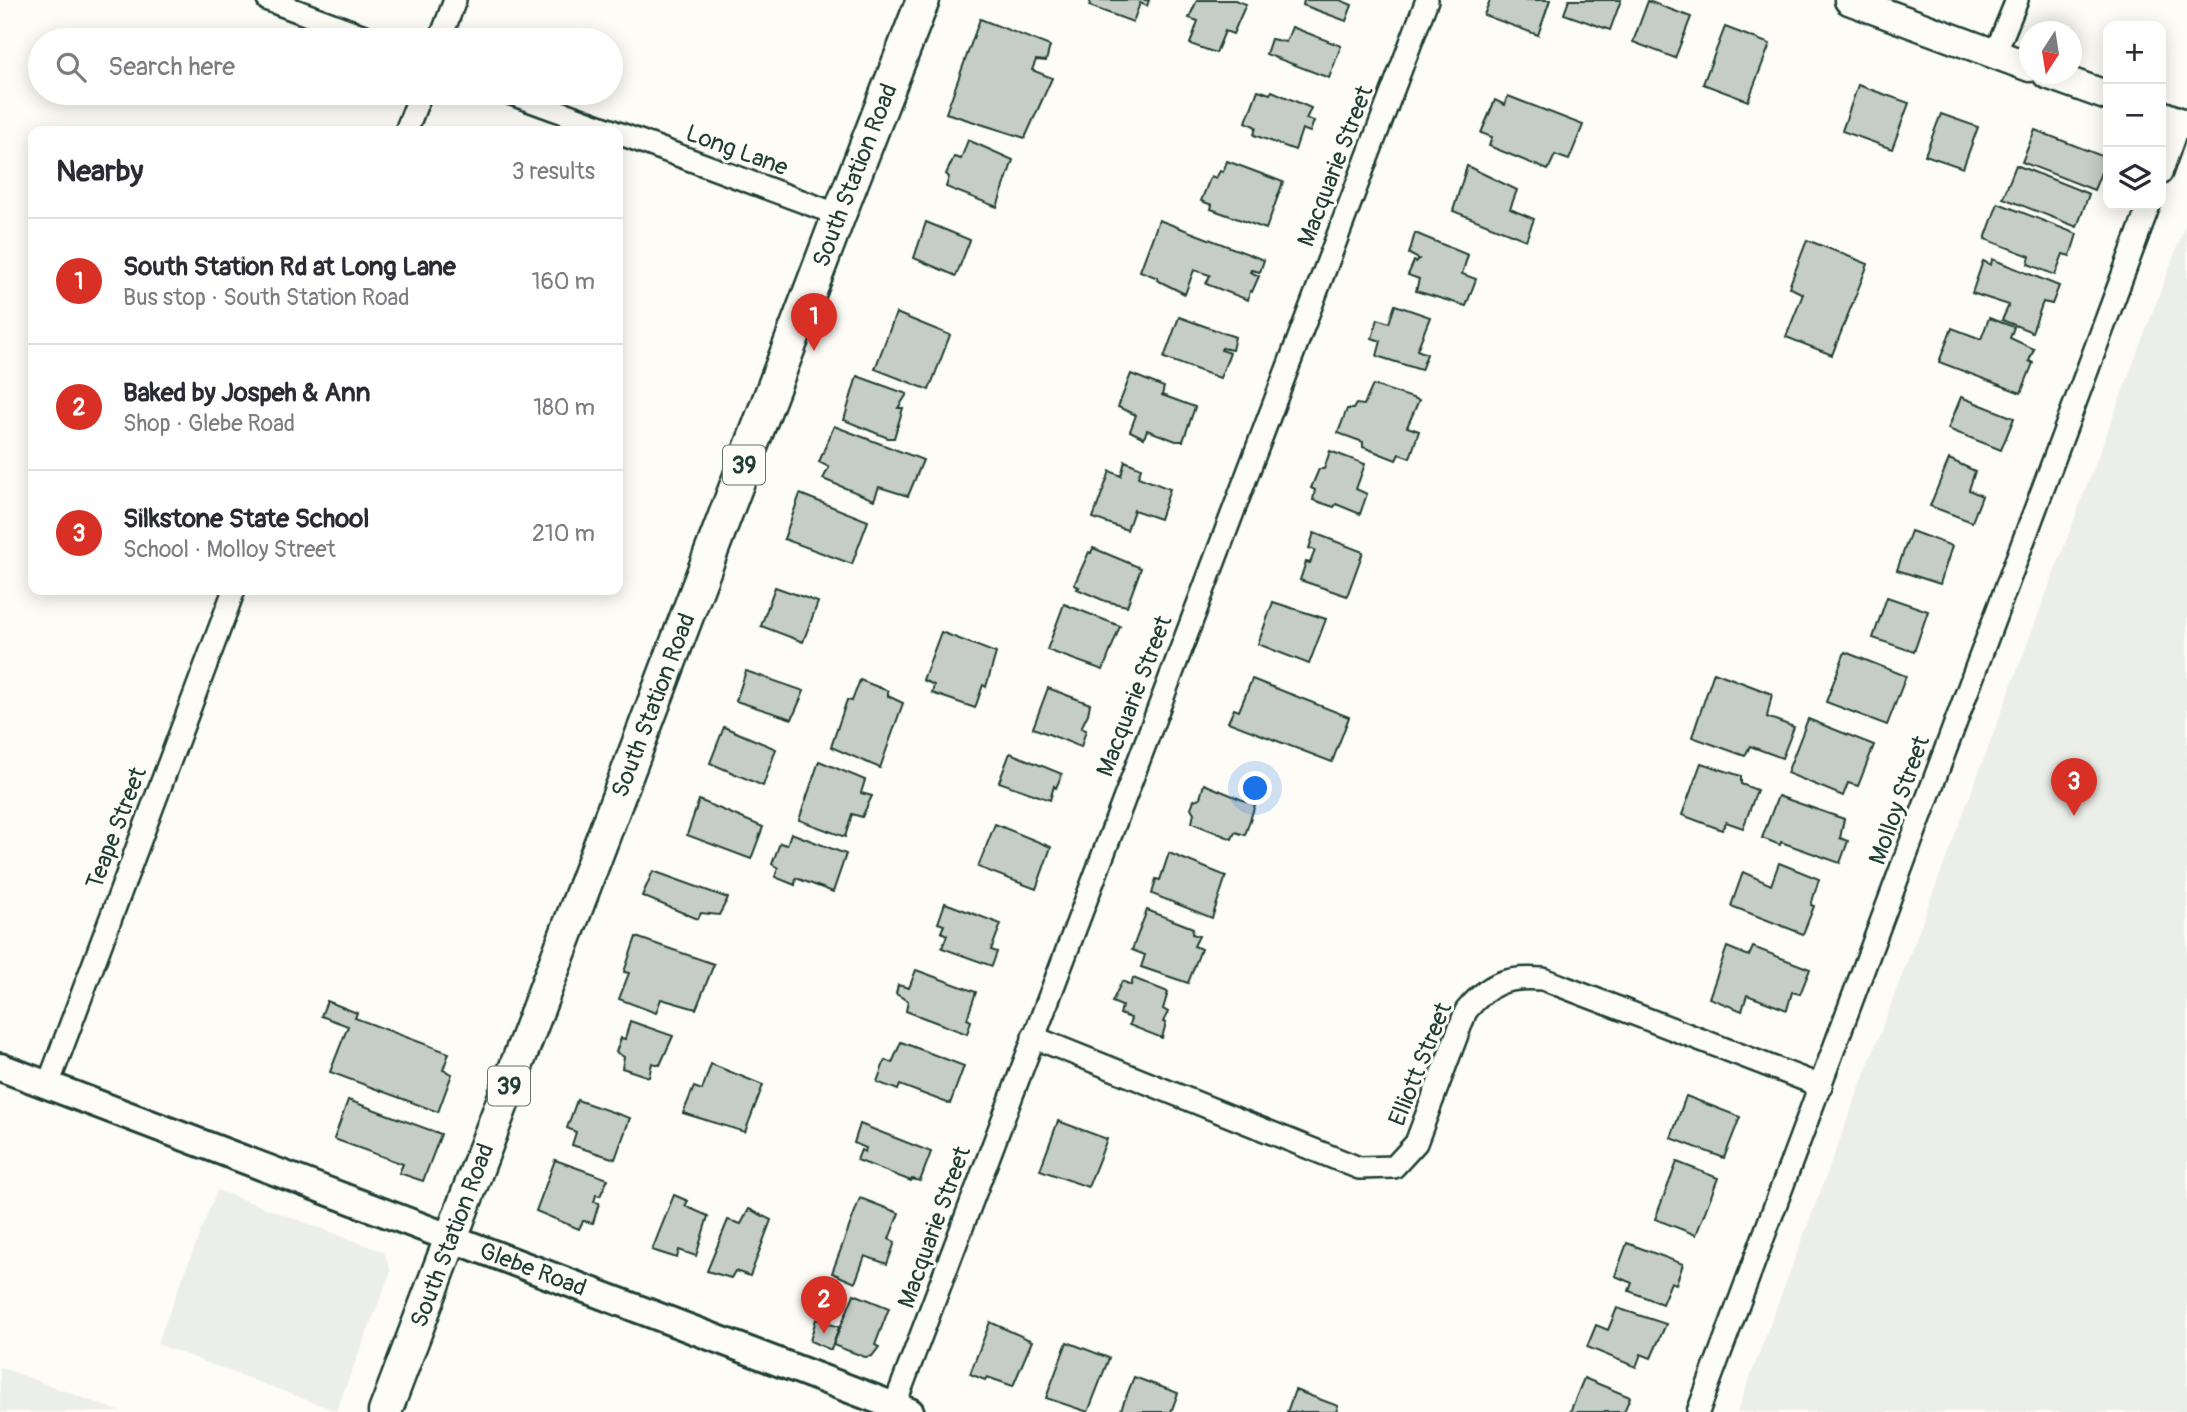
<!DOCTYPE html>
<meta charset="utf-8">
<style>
body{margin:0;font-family:Pangolin,sans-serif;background:#f2f2f3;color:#2b2b33}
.controls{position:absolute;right:21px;top:21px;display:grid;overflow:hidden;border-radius:14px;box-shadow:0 4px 18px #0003}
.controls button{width:63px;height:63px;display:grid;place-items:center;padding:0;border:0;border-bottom:2px solid #e1e1e2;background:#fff;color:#2b2b33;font:35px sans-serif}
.compass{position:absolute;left:2019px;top:21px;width:63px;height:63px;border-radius:50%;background:#fff;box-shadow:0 4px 18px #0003;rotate:192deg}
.you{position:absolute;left:1256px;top:789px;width:24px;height:24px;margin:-18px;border:5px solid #fff;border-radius:50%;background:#1a73e8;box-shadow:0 0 0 10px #1a73e833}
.badge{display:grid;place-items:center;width:46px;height:46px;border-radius:50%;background:#d93025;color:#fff;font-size:23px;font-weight:700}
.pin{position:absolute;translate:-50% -58px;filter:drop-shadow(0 2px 4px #0008)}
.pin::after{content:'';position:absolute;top:37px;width:24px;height:21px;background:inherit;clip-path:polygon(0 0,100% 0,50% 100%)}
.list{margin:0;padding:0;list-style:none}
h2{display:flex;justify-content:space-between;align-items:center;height:91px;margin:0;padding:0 28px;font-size:30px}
h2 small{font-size:23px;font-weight:400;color:#7c7c81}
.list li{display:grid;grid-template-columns:46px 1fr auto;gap:21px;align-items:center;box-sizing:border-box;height:126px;padding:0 28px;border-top:2px solid #e1e1e2}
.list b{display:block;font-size:26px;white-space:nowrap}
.list p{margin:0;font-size:23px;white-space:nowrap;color:#7c7c81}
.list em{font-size:23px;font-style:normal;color:#7c7c81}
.icon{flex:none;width:38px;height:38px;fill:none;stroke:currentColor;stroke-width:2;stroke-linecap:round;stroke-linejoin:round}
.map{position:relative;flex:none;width:2187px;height:1412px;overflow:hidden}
.search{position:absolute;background:#fff;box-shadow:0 4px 18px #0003;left:28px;top:28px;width:595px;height:77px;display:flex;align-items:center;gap:18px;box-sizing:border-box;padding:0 24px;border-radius:38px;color:#7c7c81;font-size:26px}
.panel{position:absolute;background:#fff;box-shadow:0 4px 18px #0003;left:28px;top:126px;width:595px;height:469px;border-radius:14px}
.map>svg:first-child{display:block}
</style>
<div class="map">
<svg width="2187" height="1412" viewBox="0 0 2187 1412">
<rect width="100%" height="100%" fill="#fdfcf7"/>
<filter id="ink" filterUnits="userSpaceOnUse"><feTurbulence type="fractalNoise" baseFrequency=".0143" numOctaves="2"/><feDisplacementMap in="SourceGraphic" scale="14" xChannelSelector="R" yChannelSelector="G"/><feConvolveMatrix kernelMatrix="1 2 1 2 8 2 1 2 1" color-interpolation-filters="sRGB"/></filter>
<g filter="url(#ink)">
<g fill="#eceee9">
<path d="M2187,221V1412H1737Z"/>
<path d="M217,1190L384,1252L391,1271L336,1411L157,1344Z"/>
<path d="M0,1367L121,1412H0Z"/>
</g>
<g fill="#c6cdc7" stroke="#1f3d34" stroke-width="2">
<path d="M1091,0H1149L1147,6L1140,3L1133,22L1089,6Z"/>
<path d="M1197,0H1235L1246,4L1233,34L1225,31L1216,53L1190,44L1198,21L1189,18Z"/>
<path d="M1304,0H1340L1352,5L1346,21L1303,5Z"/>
<path d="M1490,0H1550L1538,35L1484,15Z"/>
<path d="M1569,0H1621L1610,30L1564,14Z"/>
<path d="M1648,1L1691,17L1675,58L1633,42Z"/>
<path d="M980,19L1050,46L1046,61L1036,60L1032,70L1052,78L1025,138L946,113Z"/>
<path d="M1292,27L1341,46L1329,78L1266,54L1271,39L1286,42Z"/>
<path d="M1725,27L1770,44L1748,101L1703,84Z"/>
<path d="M1858,85L1909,103L1892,149L1842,131Z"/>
<path d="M1258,90L1270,94L1272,91L1311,108L1306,119L1314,121L1310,132L1302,129L1295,150L1254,135L1256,127L1246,122Z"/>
<path d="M1508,96L1583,125L1569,160L1555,155L1548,170L1489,146L1492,137L1481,133L1495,100L1505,105Z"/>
<path d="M1941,114L1978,127L1963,168L1925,155Z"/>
<path d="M2035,130L2107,158L2094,190L2022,162Z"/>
<path d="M968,140L1013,160L997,207L946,187L949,177L946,174L954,157L961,159Z"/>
<path d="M1227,161L1283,182L1266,229L1211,209L1212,205L1201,201L1211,176L1216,178L1220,171L1223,172Z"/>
<path d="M2016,165L2089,194L2077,227L2003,198Z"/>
<path d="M1467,166L1517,190L1510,209L1534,219L1526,240L1453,211Z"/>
<path d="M1998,203L2077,234L2070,256L2063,254L2055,275L2028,264L2030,256L1985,239Z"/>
<path d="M1159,220L1264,260L1260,272L1251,270L1250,272L1259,276L1252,292L1250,291L1248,300L1206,284L1210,275L1194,270L1185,294L1157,280L1158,278L1140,271Z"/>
<path d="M926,222L970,240L956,276L914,258Z"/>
<path d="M1415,233L1468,255L1462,274L1476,279L1466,306L1416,291L1419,279L1408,275L1414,261L1416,262L1419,259L1409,254Z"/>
<path d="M1807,240L1868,264L1832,355L1786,337L1803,294L1789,287Z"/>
<path d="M1992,259L2059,286L2052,304L2043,302L2032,332L2002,320L2009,305L1972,293L1983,261L1991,265Z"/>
<path d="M1395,305L1430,317L1417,350L1427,354L1421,370L1377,356L1381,341L1372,338L1378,319L1389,323Z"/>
<path d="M896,313L950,335L929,390L875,369Z"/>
<path d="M1179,317L1235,337L1232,350L1222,348L1221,350L1230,353L1220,378L1164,358Z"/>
<path d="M1989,318L2014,327L2010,338L2034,349L2029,361L2033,363L2021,393L1939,362L1952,328L1981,339Z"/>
<path d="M1131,374L1164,387L1162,395L1195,407L1183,441H1176L1147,430L1144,438L1130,431L1136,415L1118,407Z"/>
<path d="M857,376L907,394L898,408H903L894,438H888L844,420Z"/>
<path d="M1373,385L1419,400L1407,427L1419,431L1410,458L1399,454L1396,460L1363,447V442L1338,433L1347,409H1353L1356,404L1364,405Z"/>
<path d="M1961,397L2014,418L2001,450L1948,429Z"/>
<path d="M834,426L923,460L908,496L879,487L874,500L823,479L829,467L819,462Z"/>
<path d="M1330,451L1365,464L1356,489L1367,494L1360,514L1336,504L1334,507L1313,500L1315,490L1311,488L1319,469H1324Z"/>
<path d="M1949,459L1975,471L1969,490L1982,496L1972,522L1930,506Z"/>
<path d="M1125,461L1141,468L1138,477L1170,489L1160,519L1134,510L1127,530L1093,518L1110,471L1121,476Z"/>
<path d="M800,494L868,521L852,564L784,539Z"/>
<path d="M1911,531L1952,546L1940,584L1897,570Z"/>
<path d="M1314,533L1363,552L1347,596L1300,580L1306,562L1310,563L1315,550L1309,548Z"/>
<path d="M1093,548L1141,568L1127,606L1105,601L1077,589L1079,587L1074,585L1089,552L1091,553Z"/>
<path d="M775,587L818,602L803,642L761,626Z"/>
<path d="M1887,597L1928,611L1914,652L1873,638Z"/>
<path d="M1273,602L1326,619L1309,664L1258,644Z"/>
<path d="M1064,604L1120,626L1103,670L1047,650Z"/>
<path d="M941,632L996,653L986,687L983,685L975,708L932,693L934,685L923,680Z"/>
<path d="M1845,652L1906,676L1887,725L1826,702Z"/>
<path d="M746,671L804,691L792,719L736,701Z"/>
<path d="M1714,672L1772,694L1767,717L1794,727L1782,758L1750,746L1745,756L1692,737Z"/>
<path d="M1252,679L1349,717L1332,762L1228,722L1234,709L1239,711Z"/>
<path d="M860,680L888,691V696L903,703L880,768L831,747L847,700L852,701Z"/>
<path d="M1048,688L1090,704L1088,714L1081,728L1086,730L1081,747L1033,728Z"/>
<path d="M1808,719L1874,745L1858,786L1848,783L1843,796L1787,773Z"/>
<path d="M724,727L776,749L763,786L710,763Z"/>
<path d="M1010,753L1062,774L1056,788L1054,786L1050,800L999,782Z"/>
<path d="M819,761L865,780L861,793L872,796L862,817L852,814L845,837L799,820Z"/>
<path d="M1701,763L1741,776V784L1757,790L1743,828L1726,822L1722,830L1682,815Z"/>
<path d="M1204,784L1255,805L1245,835L1235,832L1232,839L1192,823L1194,813L1191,808L1194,800L1200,798Z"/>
<path d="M1778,796L1844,819L1840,838L1848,841L1840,863L1781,842L1780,845L1762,838Z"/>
<path d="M699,800L763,827L751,859L687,835Z"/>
<path d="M995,824L1051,847L1036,889L978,867Z"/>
<path d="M791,833L846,854L833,892L796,878L795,885L775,877L778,868L772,864L780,843L787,845Z"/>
<path d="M1169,853L1226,876L1212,918L1152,894L1156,879L1160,880Z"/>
<path d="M1779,863L1819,879L1811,905L1814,906L1803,934L1731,906L1743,872L1771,885Z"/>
<path d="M653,871L728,898L719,915L701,913L698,919L642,896Z"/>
<path d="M945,903L1001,924L991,950L997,952L992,966L942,948L947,935L941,932L944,925L938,923Z"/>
<path d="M1147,910L1193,928L1192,934L1199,936L1194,946L1201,949L1188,983L1141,967L1145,955L1132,950Z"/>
<path d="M636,937L714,964L696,1009L661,999L656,1013L619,999L629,973L624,972Z"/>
<path d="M1727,947L1749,956L1753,947L1810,969L1800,994L1792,992L1787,1010L1747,995L1742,1011L1709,998Z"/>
<path d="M916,970L976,992L967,1019L971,1021L967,1034L906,1011L908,1001L896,994L898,985L909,988Z"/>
<path d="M1133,978L1168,992L1163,1009L1168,1012L1163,1022L1166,1023L1162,1038L1129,1025L1131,1018L1120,1014L1122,1006L1112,1002L1122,981L1131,985Z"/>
<path d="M327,1001L357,1013L355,1018L449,1053L443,1070L452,1074L438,1112L330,1072L348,1026L321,1016Z"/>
<path d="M630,1021L673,1036L660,1065L652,1063L649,1077L622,1068L624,1057L616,1052L621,1038L625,1039Z"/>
<path d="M901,1042L964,1066L950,1104L900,1085L898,1090L877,1082L885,1060L892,1063Z"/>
<path d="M711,1064L763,1085L745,1132L683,1113L694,1087L702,1090Z"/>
<path d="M1686,1096L1740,1117L1724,1158L1671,1138Z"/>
<path d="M348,1100L441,1134L423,1181L399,1173L403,1164L334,1139Z"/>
<path d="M577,1100L630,1118L615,1159L572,1145L576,1132L567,1128Z"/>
<path d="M1058,1121L1107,1139L1088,1187L1040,1170Z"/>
<path d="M860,1124L931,1152L920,1181L912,1179L911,1181L857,1160L861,1150L865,1152L866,1148L854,1143Z"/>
<path d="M555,1160L608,1179L600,1196L596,1195L594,1202L599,1203L593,1223L583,1221L579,1229L536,1211Z"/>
<path d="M1677,1162L1718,1178L1696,1235L1655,1219Z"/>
<path d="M674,1195L688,1201L685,1206L708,1216L696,1256L679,1250L677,1258L652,1250Z"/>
<path d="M860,1198L899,1213L889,1239L895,1242L887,1264L865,1256L855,1283L832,1273Z"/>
<path d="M749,1209L771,1220L750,1276L735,1271L731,1278L707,1271L728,1220L741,1224Z"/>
<path d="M1627,1243L1683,1264L1676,1284L1671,1282L1662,1304L1629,1291L1632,1283L1615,1276Z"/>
<path d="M854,1294L889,1308L875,1345L879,1347L872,1356L865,1357L833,1345Z"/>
<path d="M1617,1308L1666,1324L1651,1358L1641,1354L1636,1367L1587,1347L1596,1325L1608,1330Z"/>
<path d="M816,1319L839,1327L831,1350L810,1341Z"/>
<path d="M990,1322L1032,1341L1013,1386L987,1377L985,1380L970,1374Z"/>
<path d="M1067,1342L1109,1358L1088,1412L1046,1398Z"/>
<path d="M1134,1377L1178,1393L1171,1412H1120Z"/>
<path d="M1584,1378L1630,1397L1624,1412H1570Z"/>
<path d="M1295,1390L1338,1406L1336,1412H1287Z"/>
</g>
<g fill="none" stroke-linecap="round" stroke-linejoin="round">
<g stroke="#1f3d34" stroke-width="26">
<g id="minor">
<path d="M268,0L375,40"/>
<path d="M440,40L455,0"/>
<path d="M1995,54L2017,0"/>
<path d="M509,93L613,131"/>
<path d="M406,131L421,93"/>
<path d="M618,133L839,215"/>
<path d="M2161,173L2179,122"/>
<path d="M1033,1037L1359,1168L1394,1167L1416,1143L1466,1011C1490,982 1507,976 1543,979L1821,1086"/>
<path d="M48,1085L234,590"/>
<path d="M892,1412L1427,0"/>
<path d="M1698,1412L2149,205"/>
</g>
</g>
<g stroke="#1f3d34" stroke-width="32">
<g id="tertiary">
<path id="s1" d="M0,1067L910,1412"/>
</g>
</g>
<g stroke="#1f3d34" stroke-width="33">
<g id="secondary">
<path d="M1849,0L2030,67"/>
<path d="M2047,74L2108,96"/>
<path d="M2161,115L2187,125"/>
</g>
</g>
<g stroke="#1f3d34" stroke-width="37">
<g id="primary">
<path id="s2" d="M385,1412L839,215L923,0"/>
</g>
</g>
<use href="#minor" stroke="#fdfcf7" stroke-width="21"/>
<use href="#tertiary" stroke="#fdfcf7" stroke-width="26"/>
<use href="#secondary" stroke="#fdfcf7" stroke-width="28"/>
<use href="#primary" stroke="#fdfcf7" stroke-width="32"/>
</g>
</g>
<g text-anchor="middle" stroke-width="6" stroke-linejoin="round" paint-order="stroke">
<g fill="#fdfcf7" stroke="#62766e" stroke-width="2">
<rect x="723" y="445.5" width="42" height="39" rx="5"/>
<rect x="488" y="1066.5" width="42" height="39" rx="5"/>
</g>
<g font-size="23" font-weight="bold" fill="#1f3d34">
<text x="744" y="473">39</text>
<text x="509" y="1094">39</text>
</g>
<g font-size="24" fill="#1f3d34" stroke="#fdfcf7">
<text transform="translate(737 150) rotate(20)" y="8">Long Lane</text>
<text transform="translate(1335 166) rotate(-69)" y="8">Macquarie Street</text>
<text dy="8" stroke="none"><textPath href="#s2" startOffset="1323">South Station Road</textPath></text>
<text transform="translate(1134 696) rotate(-69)" y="8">Macquarie Street</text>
<text dy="8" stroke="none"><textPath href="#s2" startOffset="756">South Station Road</textPath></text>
<text transform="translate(1899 800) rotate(-70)" y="8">Molloy Street</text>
<text transform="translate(116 828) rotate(-69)" y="8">Teape Street</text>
<text transform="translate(1420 1064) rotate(-68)" y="8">Elliott Street</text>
<text transform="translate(934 1227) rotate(-70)" y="8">Macquarie Street</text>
<text dy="8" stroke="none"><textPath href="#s2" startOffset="189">South Station Road</textPath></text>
<text dy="8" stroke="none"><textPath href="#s1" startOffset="570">Glebe Road</textPath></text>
</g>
</g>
</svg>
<div class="controls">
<button>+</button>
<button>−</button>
<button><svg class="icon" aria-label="layers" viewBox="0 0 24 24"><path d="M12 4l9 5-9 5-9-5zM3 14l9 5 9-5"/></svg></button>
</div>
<svg class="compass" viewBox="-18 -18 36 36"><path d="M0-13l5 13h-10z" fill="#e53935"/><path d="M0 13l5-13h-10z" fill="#7c7c81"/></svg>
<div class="you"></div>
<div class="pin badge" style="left:814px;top:351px">1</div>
<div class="pin badge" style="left:824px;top:1334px">2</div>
<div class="pin badge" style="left:2074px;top:816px">3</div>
<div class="search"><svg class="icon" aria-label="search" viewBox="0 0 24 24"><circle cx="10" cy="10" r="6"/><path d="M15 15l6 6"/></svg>Search here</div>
<section class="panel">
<h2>Nearby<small>3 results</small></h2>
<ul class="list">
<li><span class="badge">1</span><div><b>South Station Rd at Long Lane</b><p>Bus stop · South Station Road</p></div><em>160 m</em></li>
<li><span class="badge">2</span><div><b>Baked by Jospeh &amp; Ann</b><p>Shop · Glebe Road</p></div><em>180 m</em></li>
<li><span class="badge">3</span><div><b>Silkstone State School</b><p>School · Molloy Street</p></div><em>210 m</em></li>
</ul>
</section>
</div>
